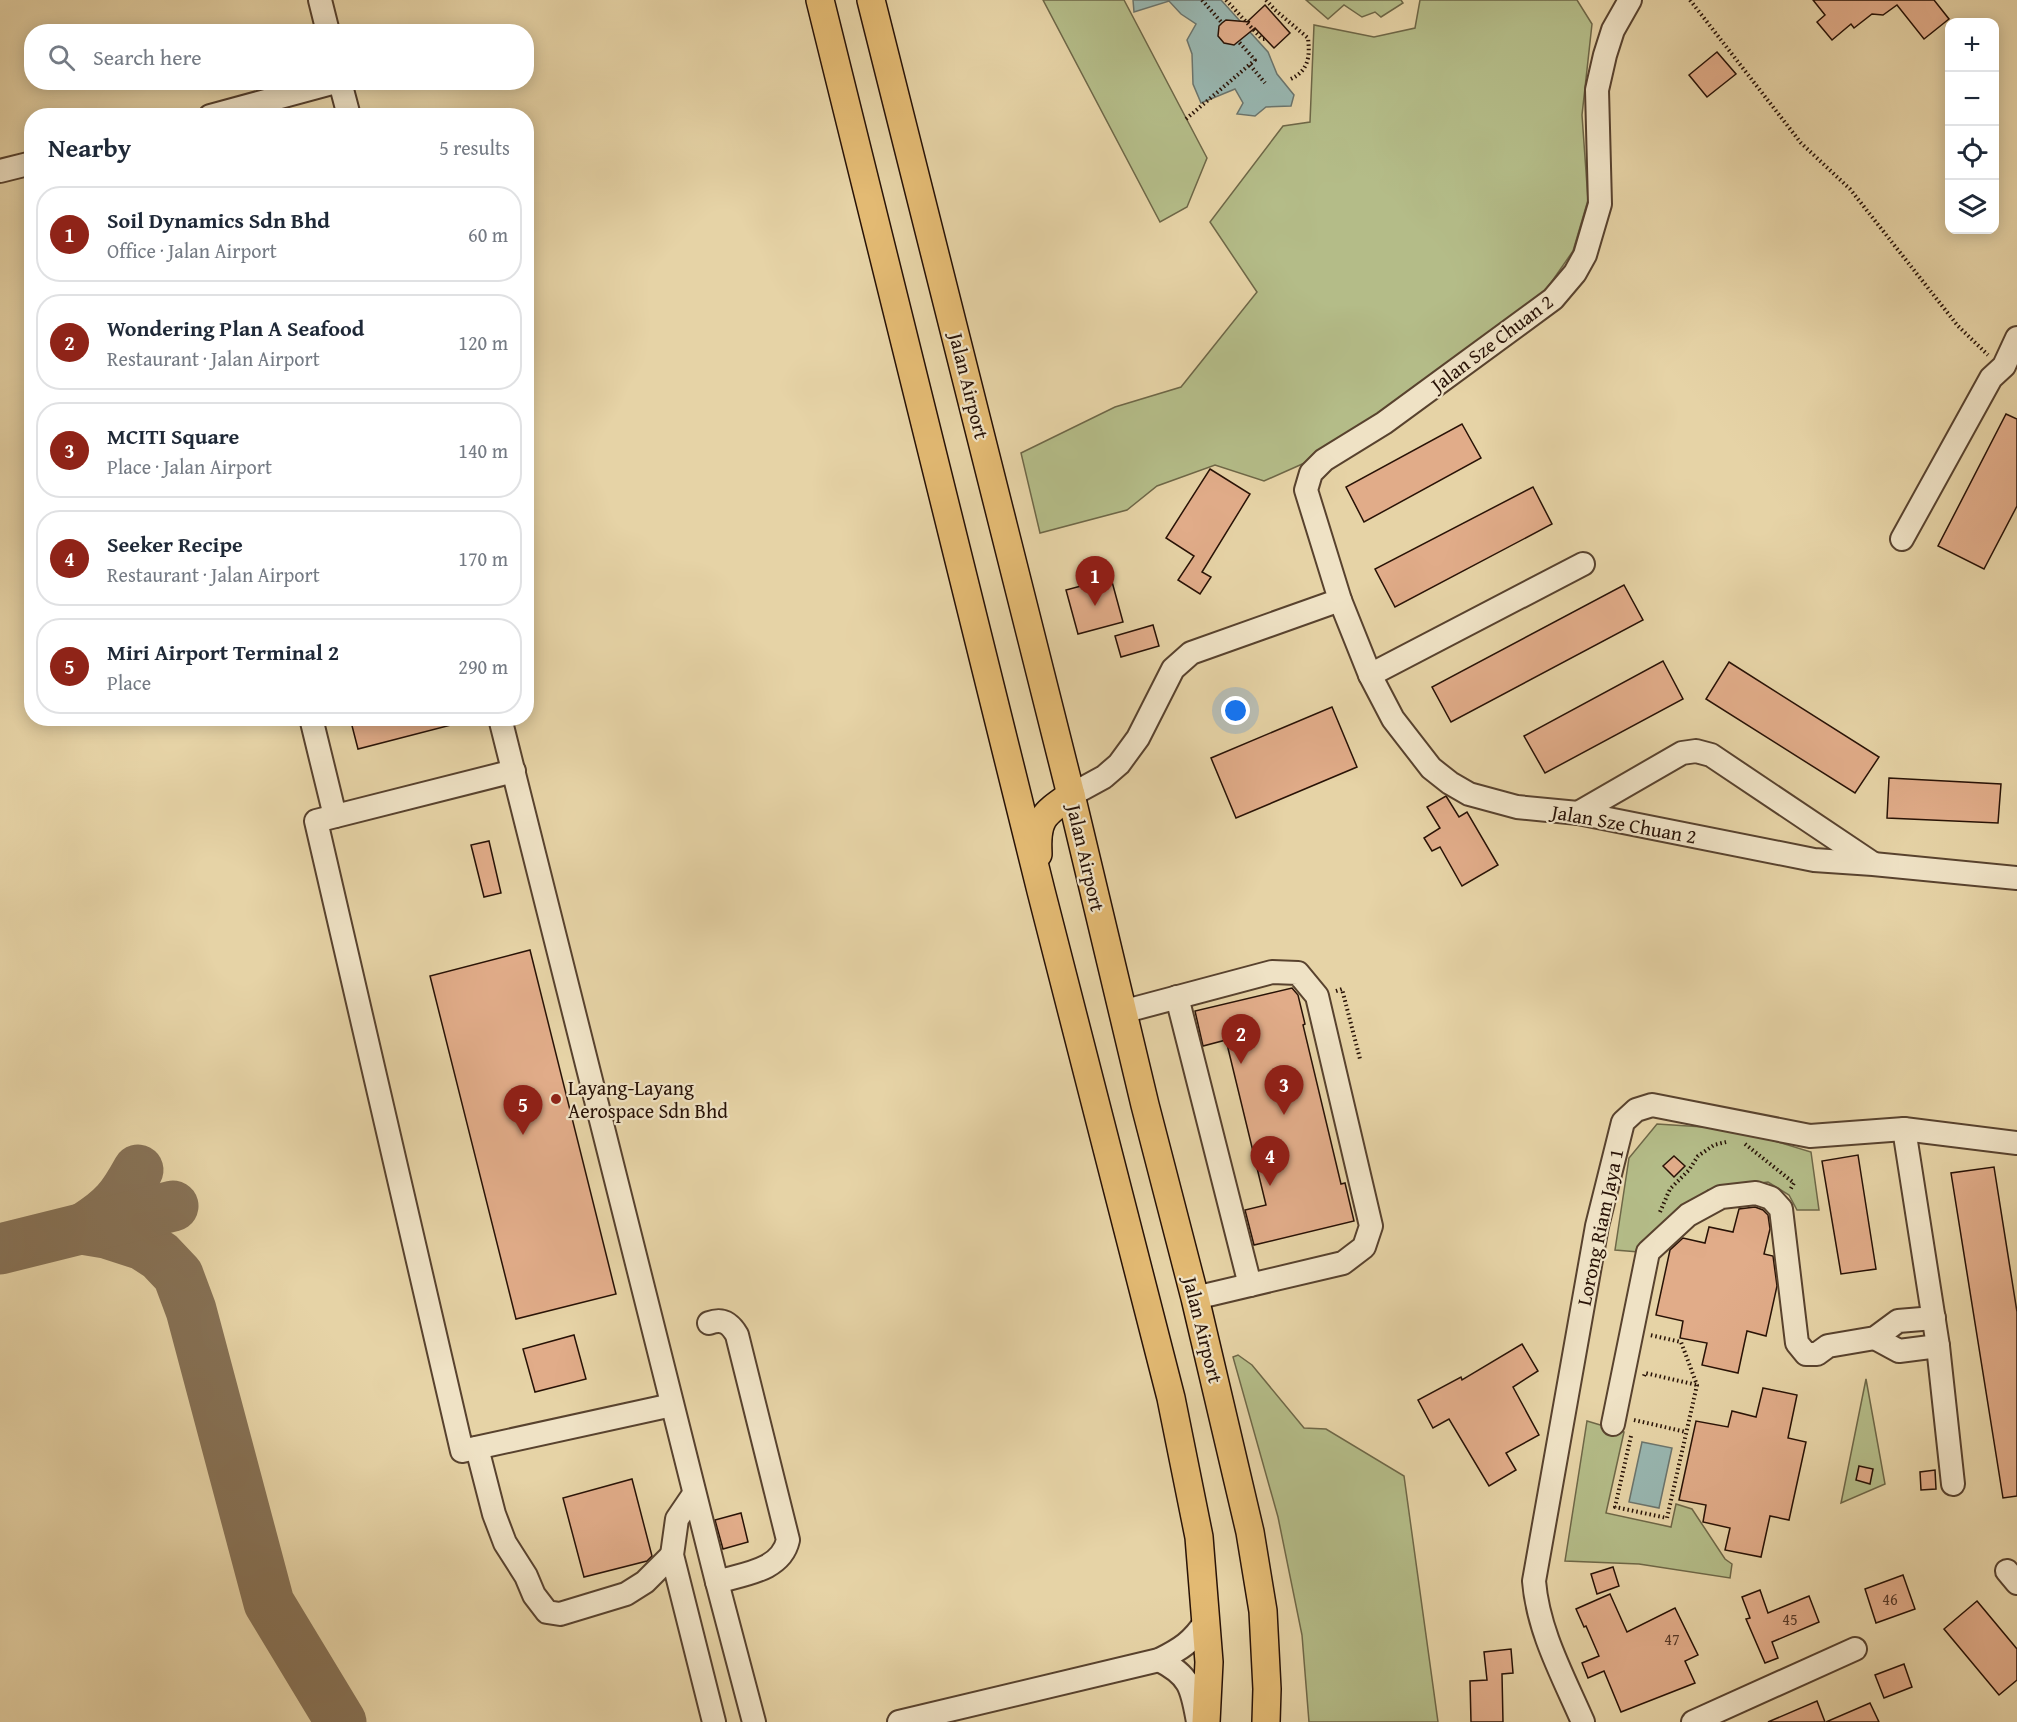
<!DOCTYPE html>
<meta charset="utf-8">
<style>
body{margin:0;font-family:"Gentium Book Plus",serif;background:#f2f2f3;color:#1f2937}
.controls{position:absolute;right:18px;top:18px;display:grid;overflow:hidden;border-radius:12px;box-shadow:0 3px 15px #0003}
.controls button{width:54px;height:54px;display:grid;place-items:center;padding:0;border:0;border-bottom:2px solid #e0e1e3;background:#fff;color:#1f2937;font:30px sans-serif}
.you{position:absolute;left:1236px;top:711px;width:21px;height:21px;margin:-15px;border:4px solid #fff;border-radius:50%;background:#1a73e8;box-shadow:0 0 0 9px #1a73e833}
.badge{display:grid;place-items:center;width:39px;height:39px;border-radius:50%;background:#8f2418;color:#fff;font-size:20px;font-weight:700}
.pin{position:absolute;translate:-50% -50px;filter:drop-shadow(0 2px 3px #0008)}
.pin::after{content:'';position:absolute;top:32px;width:21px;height:18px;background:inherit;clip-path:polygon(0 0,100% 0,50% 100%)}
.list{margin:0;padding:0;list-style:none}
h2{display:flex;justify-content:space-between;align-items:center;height:78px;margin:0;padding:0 24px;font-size:26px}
h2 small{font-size:20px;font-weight:400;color:#747a83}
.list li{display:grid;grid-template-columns:39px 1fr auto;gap:18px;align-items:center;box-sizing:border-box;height:96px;margin:0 12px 12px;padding:0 12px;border:2px solid #e0e1e3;border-radius:24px}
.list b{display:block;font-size:22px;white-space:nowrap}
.list p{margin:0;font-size:20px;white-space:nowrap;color:#747a83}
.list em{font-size:20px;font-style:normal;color:#747a83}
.icon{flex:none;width:33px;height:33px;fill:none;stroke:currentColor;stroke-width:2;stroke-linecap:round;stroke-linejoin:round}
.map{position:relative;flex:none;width:2017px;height:1722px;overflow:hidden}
.search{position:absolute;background:#fff;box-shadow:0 3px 15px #0003;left:24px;top:24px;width:510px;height:66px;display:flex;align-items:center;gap:15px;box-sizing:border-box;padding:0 21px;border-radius:24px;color:#747a83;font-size:22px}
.panel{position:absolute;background:#fff;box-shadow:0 3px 15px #0003;left:24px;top:108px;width:510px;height:618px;border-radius:24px}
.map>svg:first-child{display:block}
</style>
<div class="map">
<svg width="2017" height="1722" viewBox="0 0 2017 1722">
<rect width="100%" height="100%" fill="#e6d3a6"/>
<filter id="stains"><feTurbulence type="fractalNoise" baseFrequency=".00333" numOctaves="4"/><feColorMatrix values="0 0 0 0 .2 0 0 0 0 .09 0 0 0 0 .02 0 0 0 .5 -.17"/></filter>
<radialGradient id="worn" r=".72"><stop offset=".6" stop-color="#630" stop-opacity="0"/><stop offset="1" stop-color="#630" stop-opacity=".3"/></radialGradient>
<g fill="#b4bc88" stroke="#6e6747" stroke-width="1.5">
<path d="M1043,0H1124L1207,158L1187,207L1160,222Z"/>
<path d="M1306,0H1401L1403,3L1381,17L1375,12L1362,17L1344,5L1328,19Z"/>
<path d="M1420,0H1577L1592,24L1582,115L1588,200L1573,251L1539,300L1380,419L1309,461L1264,481L1215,465L1157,486L1127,510L1040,533L1021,453L1115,407L1181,387L1257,292L1210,222L1283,126L1310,122L1314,25L1374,37L1415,28Z"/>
<path d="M1657,1124L1735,1129L1811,1152L1819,1210H1797L1789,1195L1768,1182L1708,1190L1639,1252L1615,1250L1629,1158Z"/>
<path d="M1238,1355L1252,1365L1304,1428L1326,1429L1404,1476L1438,1722H1309L1302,1635L1278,1517L1233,1357Z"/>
<path d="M1866,1379L1885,1484L1841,1503Z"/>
<path d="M1587,1421L1624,1432L1606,1513L1671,1527L1676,1504L1692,1509L1725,1559L1732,1564L1730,1578L1639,1564L1565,1561Z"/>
</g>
<g fill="#98b6b0" stroke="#6b746c" stroke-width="1.5">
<path d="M1133,0H1221L1268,52L1277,74L1294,95L1291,106L1266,107L1255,116L1237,114L1243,103L1235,89L1201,103L1193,84L1192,54L1187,40L1196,24L1181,14L1169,1L1134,12Z"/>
<path d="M1642,1442L1672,1448L1659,1508L1629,1502Z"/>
</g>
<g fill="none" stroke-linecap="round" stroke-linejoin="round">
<g stroke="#877256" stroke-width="51">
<path d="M86,1227C114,1209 122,1199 138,1170"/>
<path d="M82,1229L106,1233L143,1245L160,1256L178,1275L191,1310L269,1603L341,1722"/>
<path d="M0,1249L173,1206"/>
</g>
</g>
<g fill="#e1ac89" stroke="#281206" stroke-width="1.5">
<path d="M1813,0H1934L1949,19L1924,39L1897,5L1883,15L1872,14L1854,28L1851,24L1832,40L1817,22L1825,15Z"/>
<path d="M1265,5L1290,33L1274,48L1255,28L1234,45L1224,43L1218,36L1219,26L1222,23L1226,20L1250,22L1248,21Z"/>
<path d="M1717,52L1736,74L1707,97L1689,75Z"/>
<path d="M2006,414L2017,419V506L1984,569L1938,546Z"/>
<path d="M1462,424L1481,458L1364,522L1346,487Z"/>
<path d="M1210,469L1250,494L1202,572L1211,577L1200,594L1178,580L1194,556L1166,538Z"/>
<path d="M1533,487L1552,524L1395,607L1375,569Z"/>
<path d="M1111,578L1123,622L1078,634L1066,590Z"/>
<path d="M1624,585L1643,620L1451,722L1432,687Z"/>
<path d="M1153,625L1159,646L1121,657L1115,636Z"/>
<path d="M1663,661L1683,699L1545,773L1524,736Z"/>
<path d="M1729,662L1879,757L1855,793L1706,699Z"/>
<path d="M1332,707L1357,767L1236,818L1211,758Z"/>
<path d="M350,718H454L455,724L358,749Z"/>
<path d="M1889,778L2001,784L1998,823L1887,818Z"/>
<path d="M1446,796L1459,817L1467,812L1498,865L1462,886L1440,847L1432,851L1424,838L1440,828L1427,807Z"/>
<path d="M489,841L501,893L484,897L471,845Z"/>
<path d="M530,950L616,1294L516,1319L430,976Z"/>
<path d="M1292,988L1298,995L1305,1024L1303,1025L1341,1184L1345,1183L1354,1221L1254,1245L1245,1210L1266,1205L1226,1040L1203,1046L1195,1011Z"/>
<path d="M1858,1155L1876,1269L1841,1274L1822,1161Z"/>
<path d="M1674,1156L1685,1166L1674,1177L1663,1166Z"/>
<path d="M1994,1167L2017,1312V1496L2003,1498L1951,1173Z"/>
<path d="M1755,1207L1763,1210L1768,1215L1770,1229L1764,1254L1773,1256L1777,1286L1766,1336L1747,1331L1738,1373L1702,1365L1707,1343L1680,1338L1683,1321L1656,1315L1670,1250L1683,1238L1705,1243L1709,1227L1733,1232L1739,1209Z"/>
<path d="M574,1335L586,1379L535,1392L523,1349Z"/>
<path d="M1522,1344L1538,1371L1513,1387L1539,1435L1506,1453L1516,1470L1489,1486L1449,1419L1433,1428L1418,1400L1461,1377L1462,1380Z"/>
<path d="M1763,1388L1797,1395L1788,1438L1806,1442L1789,1520L1770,1516L1761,1557L1725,1550L1730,1528L1703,1522L1706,1505L1679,1500L1696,1421L1728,1427L1732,1411L1756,1417Z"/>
<path d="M1859,1466L1873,1469L1870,1484L1856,1480Z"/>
<path d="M1935,1470L1936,1489L1921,1490L1920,1472Z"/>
<path d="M632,1479L652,1556L647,1561L584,1577L563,1498Z"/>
<path d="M741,1513L748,1542L723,1549L715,1520Z"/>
<path d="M1613,1567L1619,1586L1597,1594L1591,1574Z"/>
<path d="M1903,1575L1915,1609L1876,1623L1865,1589Z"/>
<path d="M1760,1590L1768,1613L1809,1596L1819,1622L1772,1642L1778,1658L1765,1663L1746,1619L1750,1618L1742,1597Z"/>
<path d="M1610,1594L1627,1632L1675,1608L1698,1655L1685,1661L1695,1683L1621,1712L1604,1671L1588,1678L1582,1663L1599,1656L1586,1626L1584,1627L1576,1609Z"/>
<path d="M1977,1601L2017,1649V1680L1999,1695L1944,1629Z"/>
<path d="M1511,1649L1513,1673L1502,1674L1503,1722H1471L1470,1681L1487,1680L1484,1652Z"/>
<path d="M1904,1664L1912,1687L1884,1698L1875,1675Z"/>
<path d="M1817,1701L1825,1722H1768Z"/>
<path d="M1870,1703L1879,1722H1826Z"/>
</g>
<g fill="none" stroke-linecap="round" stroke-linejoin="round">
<g stroke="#58422e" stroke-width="26">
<g id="minor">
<path d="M320,0L328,32"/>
<path d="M340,82L349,116"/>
<path d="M210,116L336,82"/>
<path d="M0,171L32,163"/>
<path d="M1902,539L1991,378L2004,366L2017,338"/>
<path d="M1340,600L1370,675L1393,719L1431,768L1450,783L1469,794L1517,807L1578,813L1814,860L1873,864L2017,878"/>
<path d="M1370,675L1583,564"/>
<path d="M311,718L335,816"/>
<path d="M500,718L717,1582"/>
<path d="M514,771L316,821L462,1451L672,1405"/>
<path d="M1071,795L1104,777L1119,764L1138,738L1173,669L1191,653L1340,600L1306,490L1311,473L1324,460L1384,423L1553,299L1575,273L1585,255L1600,204L1597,90L1605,55L1613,30L1630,0"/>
<path d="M1578,813L1682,753L1696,751L1711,755L1872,863"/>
<path d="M1177,997L1250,1285"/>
<path d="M1122,1012L1272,972L1298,973L1317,996L1371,1226L1364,1247L1343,1263L1195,1298"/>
<path d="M1904,1129L1938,1346L1953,1484"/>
<path d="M709,1323C723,1318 730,1323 737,1335L788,1540C781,1571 743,1574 717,1582L754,1722"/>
<path d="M1875,1338L1899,1351L1938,1346"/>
<path d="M1613,1424L1648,1252L1688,1215L1721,1197L1756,1193L1771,1198L1781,1209L1797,1343L1806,1354H1817L1828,1346L1875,1338L1898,1321L1934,1318"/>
<path d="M477,1448L494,1514L505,1543L526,1576L534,1595L547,1612L560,1614L626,1594L645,1582L672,1555"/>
<path d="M694,1494L677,1519L672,1555L714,1722"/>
<path d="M2007,1571L2017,1583"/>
<path d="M1159,1660C1191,1676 1192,1689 1198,1722"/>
<path d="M899,1722L1159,1660C1181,1649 1192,1642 1206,1621"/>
<path d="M1583,1722C1563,1676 1538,1631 1534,1581L1597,1226L1623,1122L1636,1110L1652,1105L1810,1136L1904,1129L2017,1143"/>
<path d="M1693,1722L1855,1649"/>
</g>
</g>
<g stroke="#281206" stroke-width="30">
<g id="major">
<path d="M820,0L1041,891L1171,1398L1199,1537L1209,1662L1206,1722"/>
<path d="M871,0L1071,795L1145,1105L1195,1298L1250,1532L1263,1611L1267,1689L1266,1722"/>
<path d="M1038,854C1036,818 1044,814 1071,795"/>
</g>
</g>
<g stroke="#281206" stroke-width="4" stroke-dasharray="1.5 3" stroke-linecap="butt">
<path d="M1202,0L1222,23"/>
<path d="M1226,0L1262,39H1265"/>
<path d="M1266,0L1275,10L1308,38C1310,56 1309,70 1291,79"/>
<path d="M1690,0L1801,143L1850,189L1958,326L1988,355"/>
<path d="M1250,65L1265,83"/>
<path d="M1186,119L1255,60L1238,41"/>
<path d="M1336,991L1342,989L1360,1059"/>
<path d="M1745,1144L1794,1183L1790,1190"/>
<path d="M1660,1212L1670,1189L1689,1170L1698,1156L1714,1145L1726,1142"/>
<path d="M1644,1376L1645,1373L1697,1385"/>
<path d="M1634,1420L1686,1432"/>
<path d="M1631,1436L1615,1507L1667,1518L1697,1385L1681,1342L1650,1335"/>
</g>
<use href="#minor" stroke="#efe2c5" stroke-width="22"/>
<use href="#major" stroke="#e3ba73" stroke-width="27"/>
</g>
<circle fill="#8f2418" stroke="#efe2c5" stroke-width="2" cx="556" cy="1099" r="6"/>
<g text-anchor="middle" stroke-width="4.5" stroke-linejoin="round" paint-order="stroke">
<g font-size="16" fill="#563827">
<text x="1890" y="1605">46</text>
<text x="1790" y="1625">45</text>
<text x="1672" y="1645">47</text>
</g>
<g font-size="20" fill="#281206" stroke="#efe2c5">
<text transform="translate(1492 343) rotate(-37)" y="7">Jalan Sze Chuan 2</text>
<text transform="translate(969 386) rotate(76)" y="7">Jalan Airport</text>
<text transform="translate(1624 824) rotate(10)" y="7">Jalan Sze Chuan 2</text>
<text transform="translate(1086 858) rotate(77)" y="7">Jalan Airport</text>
<text transform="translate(1600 1227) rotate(-78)" y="7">Lorong Riam Jaya 1</text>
<text transform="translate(1203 1330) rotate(76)" y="7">Jalan Airport</text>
</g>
<g font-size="20" fill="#281206" stroke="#efe2c5" text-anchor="start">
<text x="568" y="1095">Layang-Layang<tspan x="568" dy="23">Aerospace Sdn Bhd</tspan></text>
</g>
</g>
<rect width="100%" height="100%" filter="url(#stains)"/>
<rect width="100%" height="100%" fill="url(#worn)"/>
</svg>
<div class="controls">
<button>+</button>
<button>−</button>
<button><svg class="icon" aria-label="locate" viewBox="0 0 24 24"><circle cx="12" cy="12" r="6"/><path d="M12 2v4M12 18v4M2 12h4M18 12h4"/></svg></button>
<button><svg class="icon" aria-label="layers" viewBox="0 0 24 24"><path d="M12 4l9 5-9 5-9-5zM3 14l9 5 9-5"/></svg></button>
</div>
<div class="you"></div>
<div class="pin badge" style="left:1095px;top:606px">1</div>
<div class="pin badge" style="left:1241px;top:1064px">2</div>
<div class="pin badge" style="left:1284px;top:1115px">3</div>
<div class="pin badge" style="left:1270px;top:1186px">4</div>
<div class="pin badge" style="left:523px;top:1135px">5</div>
<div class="search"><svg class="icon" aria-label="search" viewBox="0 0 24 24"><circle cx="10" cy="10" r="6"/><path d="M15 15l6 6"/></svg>Search here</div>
<section class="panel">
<h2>Nearby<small>5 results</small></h2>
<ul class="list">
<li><span class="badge">1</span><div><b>Soil Dynamics Sdn Bhd</b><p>Office · Jalan Airport</p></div><em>60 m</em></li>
<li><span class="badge">2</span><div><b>Wondering Plan A Seafood</b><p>Restaurant · Jalan Airport</p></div><em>120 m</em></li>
<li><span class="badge">3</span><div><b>MCITI Square</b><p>Place · Jalan Airport</p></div><em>140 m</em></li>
<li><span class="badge">4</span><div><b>Seeker Recipe</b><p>Restaurant · Jalan Airport</p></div><em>170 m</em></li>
<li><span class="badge">5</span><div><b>Miri Airport Terminal 2</b><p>Place</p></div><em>290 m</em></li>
</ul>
</section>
</div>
